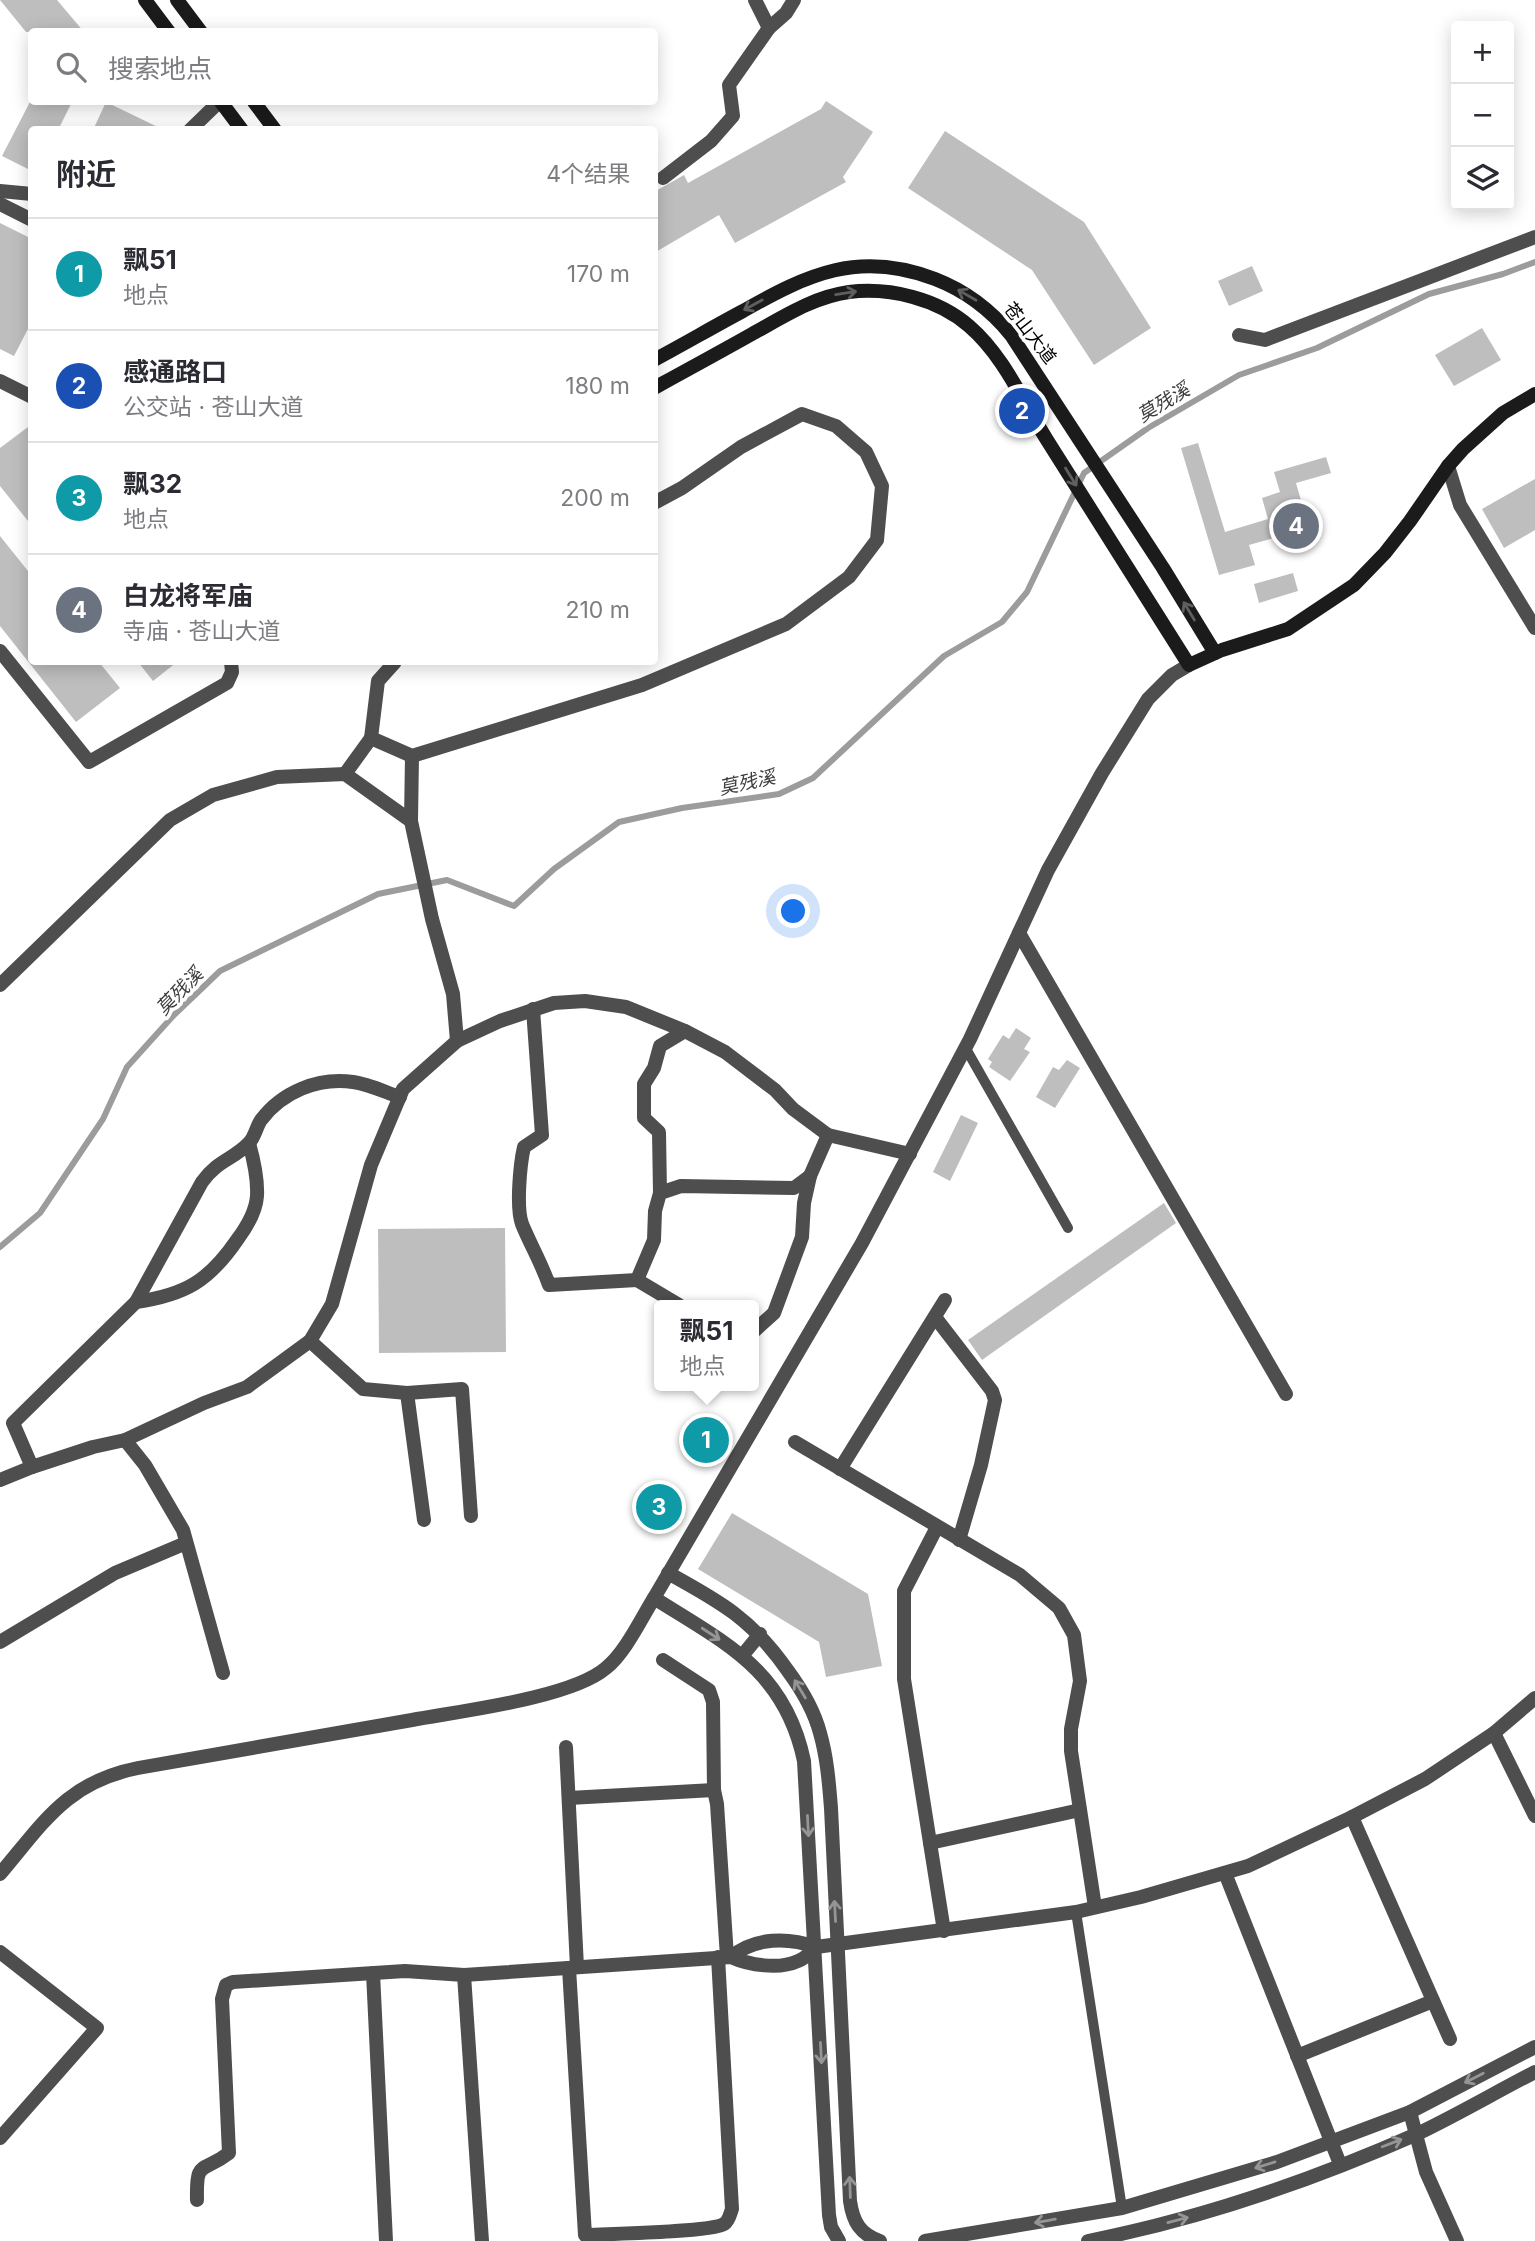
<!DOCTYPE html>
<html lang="zh">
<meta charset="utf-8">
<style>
body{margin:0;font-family:Inter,"Noto Sans SC",sans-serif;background:#f2f2f3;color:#2b2b33}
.controls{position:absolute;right:21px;top:21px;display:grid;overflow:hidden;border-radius:7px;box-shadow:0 4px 18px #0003}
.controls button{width:63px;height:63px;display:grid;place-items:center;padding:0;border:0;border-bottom:2px solid #e1e1e2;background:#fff;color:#2b2b33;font:35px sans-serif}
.you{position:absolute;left:794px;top:912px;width:24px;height:24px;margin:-18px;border:5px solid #fff;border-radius:50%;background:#1a73e8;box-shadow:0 0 0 10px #1a73e833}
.badge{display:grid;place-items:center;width:46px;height:46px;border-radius:50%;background:#000;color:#fff;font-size:23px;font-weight:700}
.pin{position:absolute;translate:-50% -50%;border:4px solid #fff;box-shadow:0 2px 7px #0006}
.popup{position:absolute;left:654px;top:1300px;width:105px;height:91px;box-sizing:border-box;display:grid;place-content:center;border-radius:7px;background:#fff;filter:drop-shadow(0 2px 5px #0005);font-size:23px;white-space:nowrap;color:#7c7c81}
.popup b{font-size:26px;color:#2b2b33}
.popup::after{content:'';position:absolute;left:50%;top:100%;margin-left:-14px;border:14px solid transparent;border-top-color:#fff}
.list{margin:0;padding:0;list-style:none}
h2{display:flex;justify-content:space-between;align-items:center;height:91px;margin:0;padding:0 28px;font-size:30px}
h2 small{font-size:23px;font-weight:400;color:#7c7c81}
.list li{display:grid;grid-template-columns:46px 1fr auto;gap:21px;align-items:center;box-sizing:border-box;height:112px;padding:0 28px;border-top:2px solid #e1e1e2}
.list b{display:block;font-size:26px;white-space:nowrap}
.list p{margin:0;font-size:23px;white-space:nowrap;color:#7c7c81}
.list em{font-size:23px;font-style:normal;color:#7c7c81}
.icon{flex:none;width:38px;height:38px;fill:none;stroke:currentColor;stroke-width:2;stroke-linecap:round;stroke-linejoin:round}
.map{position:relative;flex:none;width:1535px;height:2241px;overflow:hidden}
.search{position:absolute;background:#fff;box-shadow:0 4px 18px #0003;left:28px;top:28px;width:630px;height:77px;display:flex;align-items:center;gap:18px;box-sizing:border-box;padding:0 24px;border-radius:7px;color:#7c7c81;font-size:26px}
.panel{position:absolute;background:#fff;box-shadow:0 4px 18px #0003;left:28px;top:126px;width:630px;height:539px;border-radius:7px}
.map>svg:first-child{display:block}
</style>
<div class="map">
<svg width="1535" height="2241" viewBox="0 0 1535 2241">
<rect width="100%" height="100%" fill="#fff"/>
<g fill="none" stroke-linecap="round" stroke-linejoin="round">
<path stroke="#9c9c9c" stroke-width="6" d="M0,1247L40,1213L103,1119L127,1067L173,1016L220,971L378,894L447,880L514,906L554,869L619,822L682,808L779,794L813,778L944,656L1002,622L1027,592L1084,473L1148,428L1239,375L1317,348L1429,294L1503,274L1535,262"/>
</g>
<g fill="#bebebe">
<path d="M0,0H57L84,32H26Z"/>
<path d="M32,98V102H72L58,130H32V171L2,156Z"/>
<path d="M826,101L873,132L843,177L846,182L735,243L719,215L654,253V192L684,175L688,183L821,109Z"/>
<path d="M106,102L164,130H93Z"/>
<path d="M945,131L1084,222L1151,328L1094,365L1032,270L908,188Z"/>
<path d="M0,223L32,239V321L14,356L0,349Z"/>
<path d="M1252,266L1263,291L1229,306L1218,281Z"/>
<path d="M1482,328L1501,360L1454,386L1435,355Z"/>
<path d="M32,424V526L0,486V448Z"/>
<path d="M1198,443L1225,532L1268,519L1262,498L1280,492L1274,472L1326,457L1331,473L1296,483L1309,528L1249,545L1255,565L1219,575L1181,448Z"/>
<path d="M1535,479V530L1504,548L1482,509Z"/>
<path d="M0,536L32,576V662H99L120,688L76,722L0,626Z"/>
<path d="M1293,573L1298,591L1259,603L1254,584Z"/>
<path d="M138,662H177L153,681Z"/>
<path d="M1016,1028L1031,1038L1024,1049L1030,1052L1010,1081L989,1067L992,1062L988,1059L1003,1035L1009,1039Z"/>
<path d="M1067,1060L1080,1068L1055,1108L1036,1097L1053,1067L1059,1070Z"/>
<path d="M961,1115L978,1123L950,1181L933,1172Z"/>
<path d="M1164,1203L1176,1223L982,1360L968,1340Z"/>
<path d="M505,1228L506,1352L379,1353L378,1229Z"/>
<path d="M732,1513L868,1594L882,1666L826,1677L819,1642L698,1569Z"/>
</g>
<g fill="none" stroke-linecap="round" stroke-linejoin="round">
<g stroke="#4e4e4e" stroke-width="10">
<path d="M965,1047L1068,1228"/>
<path d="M1076,1912L1122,2208"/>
</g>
<g stroke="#4e4e4e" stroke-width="14">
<path d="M755,0L769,28"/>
<path d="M190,130L219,102"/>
<path d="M663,178L711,141L733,116L729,85L769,28L786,13L794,0"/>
<path d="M0,191L32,194"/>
<path d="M0,204L32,220"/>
<path d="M1239,335L1265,340L1535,237"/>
<path d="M0,381L32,397"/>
<path d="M1448,466L1460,505L1535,628"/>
<path d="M0,651L89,762L227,683L232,672L231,662"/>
<path d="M395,662L378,681L371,738L412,756L642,685L786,624L849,577L877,540L882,486L866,452L836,426L802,414L741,447L682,488L654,503"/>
<path d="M345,774L371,738"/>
<path d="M411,821L412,756"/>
<path d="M1019,933L1286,1394"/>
<path d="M0,985L170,820L213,795L277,777L345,774L411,821L432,919L453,994L457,1041"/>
<path d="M533,1009L542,1135L524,1147C520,1164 516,1208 522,1224C531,1246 541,1262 549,1285L637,1280L654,1240L655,1211L660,1193L681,1186L794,1188L810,1176L828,1135"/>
<path d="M660,1193L659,1132L644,1118V1084L654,1068L660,1046L685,1031"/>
<path d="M637,1280L679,1305"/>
<path d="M136,1302C185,1295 209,1281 237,1240C246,1228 256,1211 257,1196C258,1178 254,1161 249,1143"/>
<path d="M935,1317L992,1391L995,1400L981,1465L959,1540"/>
<path d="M753,1332L774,1313L802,1237L804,1203L810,1176"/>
<path d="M310,1341L363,1389L407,1393L424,1520"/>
<path d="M407,1393L462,1389L471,1516"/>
<path d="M125,1440L145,1465L183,1530L223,1673"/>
<path d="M795,1442L1020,1575L1059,1608L1074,1635L1080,1681L1071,1729V1751L1095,1907"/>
<path d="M32,1467L13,1423L136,1302L202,1182C218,1160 232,1160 248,1144C255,1138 256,1127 261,1120C282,1092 318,1077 353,1082C368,1084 385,1092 400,1097"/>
<path d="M840,1469L945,1300"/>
<path d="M0,1480L32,1467L93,1447L125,1440L204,1403L247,1387L310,1341L332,1304L371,1165L403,1089L457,1041L500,1021L554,1003L585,1001L626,1007L685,1031L725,1052L775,1090L793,1109L828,1135L910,1154"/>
<path d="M937,1527L904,1591V1679L944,1931"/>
<path d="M668,1573C721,1602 753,1620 788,1671C802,1690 814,1710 820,1733C827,1757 829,1783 831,1808L850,2201C853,2222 860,2234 880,2241"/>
<path d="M654,1598C725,1643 785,1670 804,1761L829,2215L831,2227L839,2241"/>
<path d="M0,1642L115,1573L186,1543"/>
<path d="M742,1656L760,1634"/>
<path d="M663,1660L709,1690L713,1702L714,1790L717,1804L727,1957"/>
<path d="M1494,1733L1535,1816"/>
<path d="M566,1747L577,1967"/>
<path d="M569,1798L714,1790"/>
<path d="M1352,1817L1450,2039"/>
<path d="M930,1843L1080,1810"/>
<path d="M1225,1873L1340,2164"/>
<path d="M816,1947L1076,1912L1141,1897L1248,1866L1352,1817L1425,1779L1494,1733L1535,1698"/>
<path d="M0,1952L97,2028L0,2138"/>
<path d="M569,1968L585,2235C608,2234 711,2232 724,2224C729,2221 730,2214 732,2209L718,1957"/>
<path d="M373,1973L386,2241"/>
<path d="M464,1975L482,2241"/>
<path d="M1297,2056L1433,2001"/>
<path d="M1410,2112L1426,2172L1457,2241"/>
<path d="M197,2200C196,2158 202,2174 229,2153L222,1999L226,1985L233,1982L405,1971L464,1975L731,1957C755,1937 788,1937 816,1947C811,1952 805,1959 798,1961C779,1970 749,1965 731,1957"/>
<path d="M925,2241L1122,2208L1277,2162L1410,2112L1535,2047"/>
<path d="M1088,2241C1199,2219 1313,2180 1417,2134C1457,2115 1496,2092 1535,2072"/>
</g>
<path stroke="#4e4e4e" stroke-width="14" d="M0,1874C44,1822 67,1782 138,1768C230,1752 321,1736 412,1720C460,1711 571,1698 606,1668C625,1653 641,1619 654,1598L862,1243L970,1039L1048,870L1102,773L1148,699L1172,675L1189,665"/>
<g stroke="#1b1b1b" stroke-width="14">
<path d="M145,0L169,32"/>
<path d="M177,0L201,32"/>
<path d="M221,102L242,130"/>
<path d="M254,102L275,130"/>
<path d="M654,360C684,344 713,327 743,311C808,274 859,250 935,279C966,291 990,309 1011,335L1163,568L1215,653"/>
<path d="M654,388C687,370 720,352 752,334C783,317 813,297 849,292C890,287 938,299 969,326C1004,356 1023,402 1047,440C1094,515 1141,590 1189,665L1222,650L1288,629L1354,585L1385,553L1410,521L1448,466L1463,449L1503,413L1535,394"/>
</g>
</g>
<defs><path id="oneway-shaft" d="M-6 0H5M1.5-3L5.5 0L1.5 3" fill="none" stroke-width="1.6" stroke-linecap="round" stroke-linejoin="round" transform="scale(1.75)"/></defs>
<g stroke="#5f5f5f">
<use href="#oneway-shaft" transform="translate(846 293) rotate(-9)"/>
<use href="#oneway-shaft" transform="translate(967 295) rotate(-150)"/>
<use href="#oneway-shaft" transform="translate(753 305) rotate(151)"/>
<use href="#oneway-shaft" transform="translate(1071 477) rotate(58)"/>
<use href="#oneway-shaft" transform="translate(1189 611) rotate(-121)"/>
</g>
<g stroke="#959595">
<use href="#oneway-shaft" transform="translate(711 1634) rotate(33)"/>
<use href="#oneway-shaft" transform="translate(800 1689) rotate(-121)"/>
<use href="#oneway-shaft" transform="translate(808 1826) rotate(87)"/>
<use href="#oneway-shaft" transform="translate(835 1911) rotate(-93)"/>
<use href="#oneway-shaft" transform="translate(821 2053) rotate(87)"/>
<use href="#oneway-shaft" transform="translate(1474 2078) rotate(153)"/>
<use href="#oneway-shaft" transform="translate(1392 2143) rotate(-21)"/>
<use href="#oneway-shaft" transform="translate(1265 2165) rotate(163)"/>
<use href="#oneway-shaft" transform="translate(850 2187) rotate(-92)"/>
<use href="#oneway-shaft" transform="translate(1178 2220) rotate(-15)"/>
<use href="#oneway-shaft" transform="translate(1045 2221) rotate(170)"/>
</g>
<g text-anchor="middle" stroke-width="7" stroke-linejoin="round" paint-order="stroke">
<g font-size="18" fill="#000" stroke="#fff">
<text transform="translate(1030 333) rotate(52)" y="6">苍山大道</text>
</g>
<g font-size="19" font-style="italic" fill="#3d3d3d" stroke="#fff">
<text transform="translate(1163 402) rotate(-31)" y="7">莫残溪</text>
<text transform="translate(747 782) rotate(-12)" y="7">莫残溪</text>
<text transform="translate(179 991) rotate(-46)" y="7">莫残溪</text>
</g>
</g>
</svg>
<div class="controls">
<button>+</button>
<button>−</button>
<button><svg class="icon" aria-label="layers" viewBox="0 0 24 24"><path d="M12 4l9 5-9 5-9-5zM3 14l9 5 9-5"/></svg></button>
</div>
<div class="you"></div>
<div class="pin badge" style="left:706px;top:1440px;background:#0f9aa8">1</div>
<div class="popup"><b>飘51</b>地点</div>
<div class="pin badge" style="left:1022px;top:411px;background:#1a4fb4">2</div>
<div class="pin badge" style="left:659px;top:1507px;background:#0f9aa8">3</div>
<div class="pin badge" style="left:1296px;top:526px;background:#6b7280">4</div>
<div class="search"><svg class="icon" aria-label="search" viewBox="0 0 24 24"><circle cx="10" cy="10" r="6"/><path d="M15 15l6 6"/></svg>搜索地点</div>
<section class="panel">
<h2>附近<small>4个结果</small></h2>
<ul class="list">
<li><span class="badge" style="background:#0f9aa8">1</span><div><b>飘51</b><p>地点</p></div><em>170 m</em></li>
<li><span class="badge" style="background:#1a4fb4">2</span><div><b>感通路口</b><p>公交站 · 苍山大道</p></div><em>180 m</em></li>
<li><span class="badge" style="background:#0f9aa8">3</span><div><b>飘32</b><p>地点</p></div><em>200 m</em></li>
<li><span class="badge" style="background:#6b7280">4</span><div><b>白龙将军庙</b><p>寺庙 · 苍山大道</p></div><em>210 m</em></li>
</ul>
</section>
</div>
